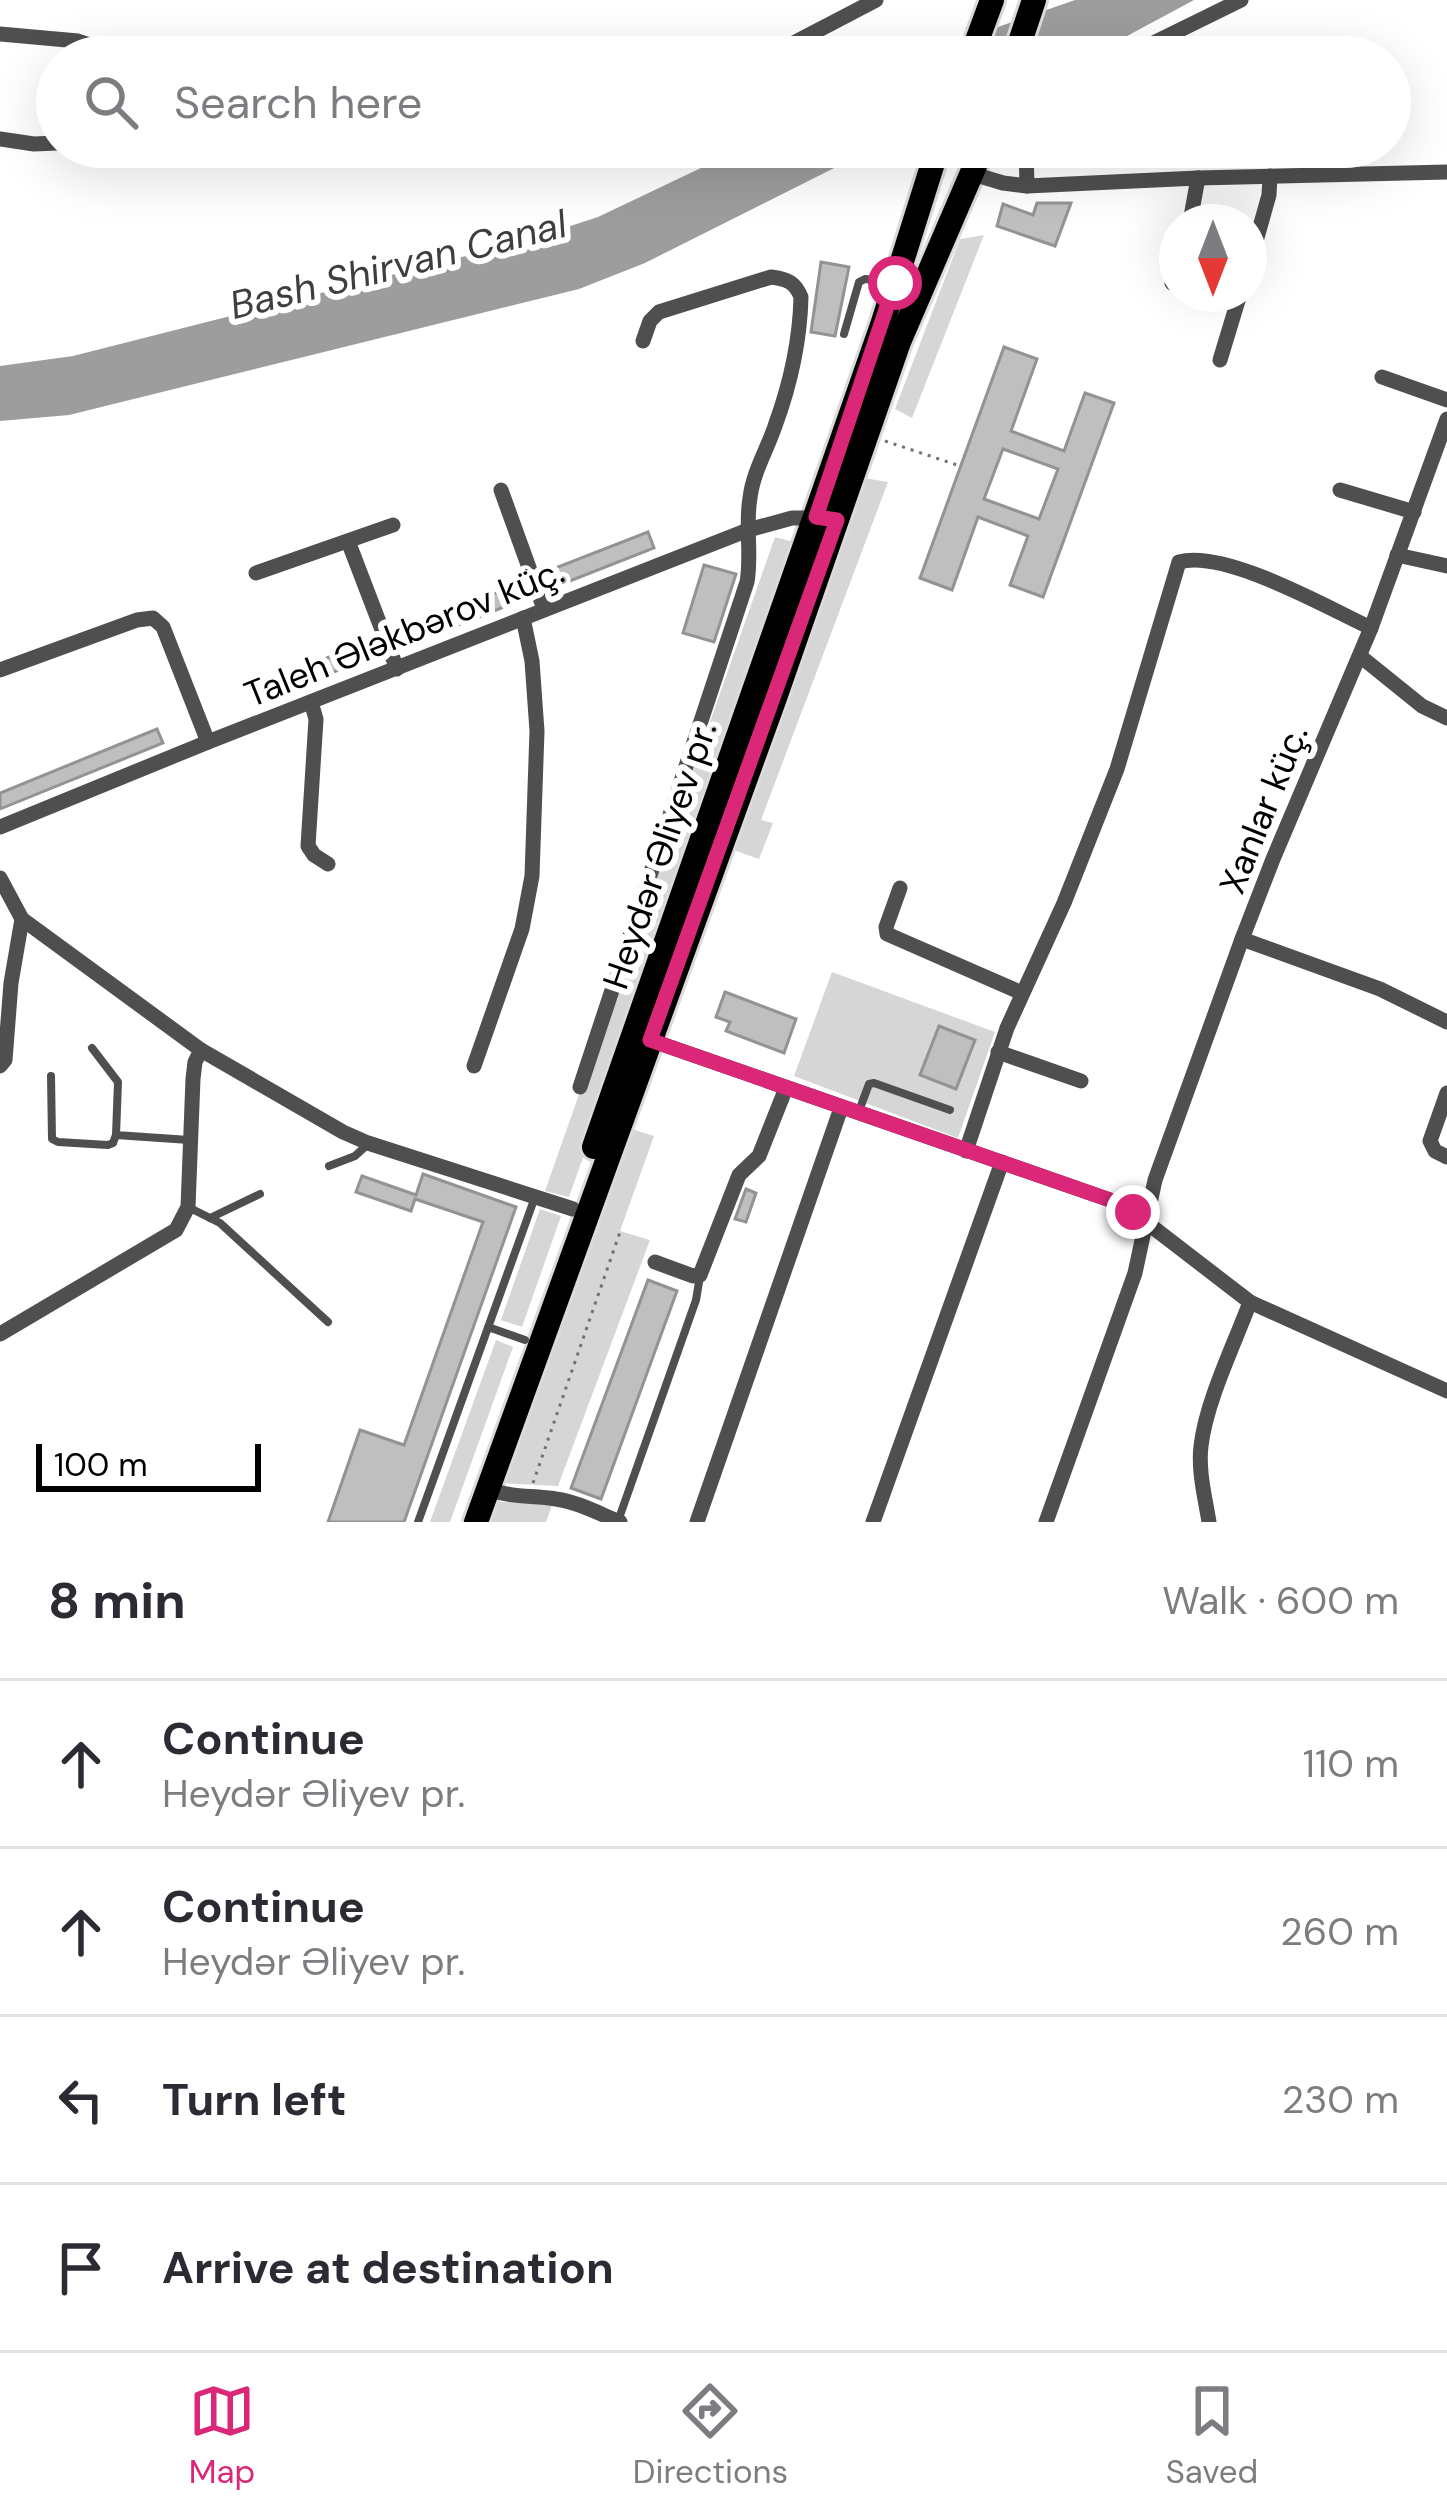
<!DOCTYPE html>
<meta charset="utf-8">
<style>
body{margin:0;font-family:"DM Sans",sans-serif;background:#f7f7f7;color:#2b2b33}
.compass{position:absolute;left:1159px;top:204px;width:108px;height:108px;border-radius:50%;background:#fff;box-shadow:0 12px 48px #0002;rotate:180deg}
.scale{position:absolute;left:36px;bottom:30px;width:225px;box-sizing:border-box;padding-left:12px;border:6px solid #000;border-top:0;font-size:33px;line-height:42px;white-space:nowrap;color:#000;-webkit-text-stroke:9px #fff;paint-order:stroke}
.stop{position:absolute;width:36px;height:36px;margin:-27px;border:9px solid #db2777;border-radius:50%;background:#fff}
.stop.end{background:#db2777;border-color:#fff;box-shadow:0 3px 12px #0008}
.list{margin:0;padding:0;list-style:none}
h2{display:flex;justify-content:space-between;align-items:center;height:156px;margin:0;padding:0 48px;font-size:51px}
h2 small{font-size:39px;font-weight:400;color:#7c7c81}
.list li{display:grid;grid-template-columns:78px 1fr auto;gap:36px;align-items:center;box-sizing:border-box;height:168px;padding:0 48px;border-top:3px solid #e1e1e2}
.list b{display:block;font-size:45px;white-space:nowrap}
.list p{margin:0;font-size:39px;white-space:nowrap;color:#7c7c81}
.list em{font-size:39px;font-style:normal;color:#7c7c81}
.icon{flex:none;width:66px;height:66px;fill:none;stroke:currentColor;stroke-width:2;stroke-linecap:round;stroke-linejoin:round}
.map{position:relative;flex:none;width:1447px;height:1522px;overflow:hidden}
.search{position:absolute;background:#fff;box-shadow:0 12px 48px #0002;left:36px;right:36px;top:36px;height:132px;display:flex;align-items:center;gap:30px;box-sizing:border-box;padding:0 42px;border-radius:66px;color:#7c7c81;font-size:45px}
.sheet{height:828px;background:#fff}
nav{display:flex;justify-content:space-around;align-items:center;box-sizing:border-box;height:168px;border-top:3px solid #e1e1e2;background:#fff;font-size:33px;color:#7c7c81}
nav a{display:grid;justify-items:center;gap:6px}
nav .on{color:#db2777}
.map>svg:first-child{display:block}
</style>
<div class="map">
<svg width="1447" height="1522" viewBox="0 0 1447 1522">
<rect width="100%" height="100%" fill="#fff"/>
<g fill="#d6d6d6">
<path d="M984,235L912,418L895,409L960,239Z"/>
<path d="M864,478L888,482L761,820L773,823L759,859L733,850Z"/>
<path d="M775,537L801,544L569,1197L545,1191Z"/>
<path d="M832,972L995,1032L958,1138L794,1076Z"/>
<path d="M628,1128L654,1136L620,1231L650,1240L558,1486L500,1483Z"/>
<path d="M540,1209L561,1216L522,1327L501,1320Z"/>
<path d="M496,1340L513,1347L450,1522H430Z"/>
<path d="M491,1501L552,1505L546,1522H484Z"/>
</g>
<g fill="#9d9d9d">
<path d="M1075,0H1194L1088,57H923L946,45Z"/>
<path d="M745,147H876L645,263L579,289L69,415L0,421V366L73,356L521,242L598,217Z"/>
</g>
<g fill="#bfbfbf" stroke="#939393" stroke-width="3" fill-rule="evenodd">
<path d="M1037,203H1071L1055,246L997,226L1003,204L1033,215Z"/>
<path d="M821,262L849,267L835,336L811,332Z"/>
<path d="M1004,347L1037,359L1011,431L1064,451L1085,393L1114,403L1043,597L1010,585L1028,536L978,517L952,590L920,578ZM1003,449L1058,469L1039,519L984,499Z"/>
<path d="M648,532L654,548L557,586L550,570Z"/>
<path d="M704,565L736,574L714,642L683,633Z"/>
<path d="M522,583L527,598L402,647L396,632Z"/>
<path d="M367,643L373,657L255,702L249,687Z"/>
<path d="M157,729L163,743L0,809V793Z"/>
<path d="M725,992L796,1019L784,1053L726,1031L730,1022L716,1017Z"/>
<path d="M939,1026L975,1040L956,1089L920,1075Z"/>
<path d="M423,1174L516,1207L404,1522H328L360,1430L404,1445L483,1222L415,1199L411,1211L356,1192L362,1176L416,1195Z"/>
<path d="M746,1189L756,1193L746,1222L735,1219Z"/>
<path d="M648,1280L677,1291L601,1499L571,1488Z"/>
</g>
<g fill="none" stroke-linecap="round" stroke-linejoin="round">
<g stroke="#dbdbdb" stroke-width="30">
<g id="primary">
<path d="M971,57L992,0"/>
<path d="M1015,57L1034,0"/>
<path d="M594,1147L882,325L938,147"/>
<path d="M476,1522L775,698L899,342L983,147"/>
</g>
</g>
<g stroke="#717171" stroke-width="3" stroke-dasharray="3 6" stroke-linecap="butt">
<path d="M885,441L960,466"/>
<path d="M533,1483L620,1232"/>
</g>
<g stroke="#4f4f4f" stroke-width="8">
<path d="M844,334L859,282L865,279L894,282"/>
<path d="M92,1048L118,1082L116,1135L189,1140"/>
<path d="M51,1076L52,1139L58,1142L108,1145L113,1143L116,1135"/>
<path d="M859,1111L869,1084L874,1083L950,1110"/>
<path d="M329,1166L355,1156L367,1145"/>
<path d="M188,1207L220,1223L328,1322"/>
<path d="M210,1218L260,1194"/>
<path d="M488,1327L525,1340"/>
<path d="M618,1521L696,1300L700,1276"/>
<path d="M418,1522L535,1197"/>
</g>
<g stroke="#4f4f4f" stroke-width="15">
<path d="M0,34L78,41L126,57"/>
<path d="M767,57L876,0"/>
<path d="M1125,57L1241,0"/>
<path d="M0,139L34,144L57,143"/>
<path d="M1026,147L1027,186"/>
<path d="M973,174L1003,183L1027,186L1198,178L1447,172"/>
<path d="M1190,222L1198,178"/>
<path d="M1249,266L1269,195L1270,176"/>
<path d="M1172,283L1177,267"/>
<path d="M1220,360L1240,294"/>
<path d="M1382,377L1447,400"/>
<path d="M501,490L544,609"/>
<path d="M1340,490L1414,512"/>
<path d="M348,541L397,669"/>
<path d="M1397,555L1447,566"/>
<path d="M256,573L393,525"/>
<path d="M1360,656L1422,706L1447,718"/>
<path d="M0,670L137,620L153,618L163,627L208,742"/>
<path d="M311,702L316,719L308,846L314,855L328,864"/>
<path d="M0,827L208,742L748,530L792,518H822"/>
<path d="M0,878L22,919L201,1050L195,1062L193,1079L188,1207L176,1230L0,1334"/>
<path d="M900,888L886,927L887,934L1022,993"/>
<path d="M1242,939L1380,989L1447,1022"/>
<path d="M650,1040L1113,1201L1133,1212L1250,1302L1447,1391"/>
<path d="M201,1050L343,1132L368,1143L573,1209"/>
<path d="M998,1052L1081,1081"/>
<path d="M0,1066L5,1060L11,983L22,919"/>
<path d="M474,1066L522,929L532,876L537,731L532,661L523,618"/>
<path d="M580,1087L747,582C752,554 745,526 750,498C753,472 767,450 775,426C790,385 800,341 801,297C795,282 787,279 771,277L659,312L650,321L643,341"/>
<path d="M1447,1093L1430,1141L1435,1151L1447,1157"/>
<path d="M966,1151L1007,1028L1064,903L1117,769L1179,562C1225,549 1328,608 1371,628"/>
<path d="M655,1262L693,1276L700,1275L739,1175L759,1156L786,1088"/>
<path d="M488,1489C513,1498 531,1495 556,1499C578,1502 600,1514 620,1522"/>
<path d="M697,1522L841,1108"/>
<path d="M873,1522L1002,1162"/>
<path d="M1046,1522L1135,1273L1155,1180L1242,939L1273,859L1371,628L1447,419"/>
<path d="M1209,1522C1205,1497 1198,1471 1201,1446C1206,1402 1234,1345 1250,1302"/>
</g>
<use href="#primary" stroke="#000" stroke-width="24"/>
</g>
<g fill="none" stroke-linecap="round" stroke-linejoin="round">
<path stroke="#db2777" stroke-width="15" d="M895,283L816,517L837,520L650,1040L1113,1201L1133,1212"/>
</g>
<g text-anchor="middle" stroke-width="12" stroke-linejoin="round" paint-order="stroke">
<g font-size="36" fill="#000" stroke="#fff">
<text transform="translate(404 632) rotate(-22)" y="13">Taleh Ələkbərov küç.</text>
<text transform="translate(1263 809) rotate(-68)" y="13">Xanlar küç.</text>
<text transform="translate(659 855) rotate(-71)" y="13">Heydər Əliyev pr.</text>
</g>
<g font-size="39" font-style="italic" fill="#3e3e3e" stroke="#fff">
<text transform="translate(398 264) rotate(-14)" y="14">Bash Shirvan Canal</text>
</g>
</g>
</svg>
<svg class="compass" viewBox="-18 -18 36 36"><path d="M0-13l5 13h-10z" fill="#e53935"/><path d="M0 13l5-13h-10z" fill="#7c7c81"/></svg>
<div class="scale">100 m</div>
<div class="stop" style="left:895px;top:283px"></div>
<div class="stop end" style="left:1133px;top:1212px"></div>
<div class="search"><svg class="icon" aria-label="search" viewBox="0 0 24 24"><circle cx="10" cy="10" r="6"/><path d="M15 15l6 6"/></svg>Search here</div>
</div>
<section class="sheet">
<h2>8 min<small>Walk · 600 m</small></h2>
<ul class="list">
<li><svg class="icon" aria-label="ahead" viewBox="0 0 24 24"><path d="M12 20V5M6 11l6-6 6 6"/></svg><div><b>Continue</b><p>Heydər Əliyev pr.</p></div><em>110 m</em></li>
<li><svg class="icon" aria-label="ahead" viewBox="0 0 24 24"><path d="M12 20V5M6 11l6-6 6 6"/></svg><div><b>Continue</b><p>Heydər Əliyev pr.</p></div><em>260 m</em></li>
<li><svg class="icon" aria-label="left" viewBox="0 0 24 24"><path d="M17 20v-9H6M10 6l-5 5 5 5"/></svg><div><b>Turn left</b></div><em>230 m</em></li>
<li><svg class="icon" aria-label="arrive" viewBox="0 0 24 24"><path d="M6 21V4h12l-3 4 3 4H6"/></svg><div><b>Arrive at destination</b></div></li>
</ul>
</section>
<nav>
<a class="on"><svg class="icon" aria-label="map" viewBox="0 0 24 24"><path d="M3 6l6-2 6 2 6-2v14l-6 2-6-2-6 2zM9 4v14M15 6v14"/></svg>Map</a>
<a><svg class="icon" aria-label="directions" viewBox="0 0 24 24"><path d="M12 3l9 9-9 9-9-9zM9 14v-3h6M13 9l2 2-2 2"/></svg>Directions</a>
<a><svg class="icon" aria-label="saved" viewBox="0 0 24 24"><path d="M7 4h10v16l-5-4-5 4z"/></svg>Saved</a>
</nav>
